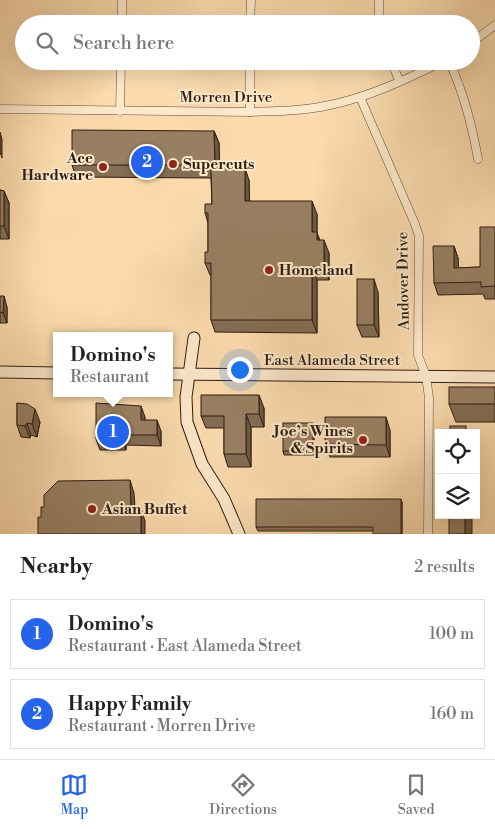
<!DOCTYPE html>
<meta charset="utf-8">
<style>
body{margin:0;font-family:"Libre Bodoni",serif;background:#f6f6f6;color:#222}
.controls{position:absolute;right:15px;bottom:15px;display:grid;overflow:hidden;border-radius:0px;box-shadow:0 5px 20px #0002}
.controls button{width:45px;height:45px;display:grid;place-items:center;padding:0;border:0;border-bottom:1px solid #e0e0e0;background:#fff;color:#222;font:25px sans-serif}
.you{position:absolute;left:239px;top:369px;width:18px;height:18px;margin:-12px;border:4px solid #fff;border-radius:50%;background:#1a73e8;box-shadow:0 0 0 8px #1a73e833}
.badge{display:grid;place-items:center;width:32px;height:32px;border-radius:50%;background:#2563eb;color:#fff;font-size:16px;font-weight:700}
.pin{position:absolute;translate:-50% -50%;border:2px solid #fff;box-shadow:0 1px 5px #0006}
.popup{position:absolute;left:53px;top:332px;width:120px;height:65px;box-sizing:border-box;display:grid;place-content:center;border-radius:0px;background:#fff;filter:drop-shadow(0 1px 4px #0005);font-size:16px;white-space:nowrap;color:#767676}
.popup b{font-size:19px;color:#222}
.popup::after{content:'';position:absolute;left:50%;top:100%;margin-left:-10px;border:10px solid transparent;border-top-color:#fff}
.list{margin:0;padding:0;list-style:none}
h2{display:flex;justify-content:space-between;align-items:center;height:65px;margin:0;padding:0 20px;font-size:21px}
h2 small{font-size:16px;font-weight:400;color:#767676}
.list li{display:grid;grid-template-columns:32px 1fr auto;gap:15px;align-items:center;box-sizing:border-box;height:70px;margin:0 10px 10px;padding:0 10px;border:1px solid #e0e0e0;border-radius:0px}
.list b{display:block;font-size:19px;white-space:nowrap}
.list p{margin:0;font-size:16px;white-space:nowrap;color:#767676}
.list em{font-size:16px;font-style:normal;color:#767676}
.icon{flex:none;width:28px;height:28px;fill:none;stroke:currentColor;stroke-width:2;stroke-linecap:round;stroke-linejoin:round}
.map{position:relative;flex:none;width:495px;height:534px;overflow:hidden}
.search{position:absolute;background:#fff;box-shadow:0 5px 20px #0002;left:15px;right:15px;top:15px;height:55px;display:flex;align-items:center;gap:12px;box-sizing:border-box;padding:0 18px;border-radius:28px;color:#767676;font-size:19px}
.sheet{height:225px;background:#fff}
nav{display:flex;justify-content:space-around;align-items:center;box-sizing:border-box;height:70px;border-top:1px solid #e0e0e0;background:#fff;font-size:14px;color:#767676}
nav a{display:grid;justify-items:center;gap:2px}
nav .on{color:#2563eb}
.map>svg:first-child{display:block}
</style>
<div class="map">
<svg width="495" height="534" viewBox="0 0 495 534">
<rect width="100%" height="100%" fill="#fbdbae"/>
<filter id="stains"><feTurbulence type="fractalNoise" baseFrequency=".004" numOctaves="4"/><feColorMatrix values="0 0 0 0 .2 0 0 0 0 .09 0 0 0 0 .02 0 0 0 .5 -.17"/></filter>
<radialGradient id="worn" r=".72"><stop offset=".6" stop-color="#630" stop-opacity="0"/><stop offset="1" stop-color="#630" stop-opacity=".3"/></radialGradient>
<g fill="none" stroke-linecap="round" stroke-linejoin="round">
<g stroke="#614c37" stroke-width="9">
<g id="street">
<path d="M379,0V24"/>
<path d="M122,24V0"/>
<path d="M250,24L251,0"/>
<path d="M471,43L495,25"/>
<path d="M391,61L399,80"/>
<path d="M449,61C464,93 472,125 478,159"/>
<path d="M360,97L415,224L419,236L418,355L426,376L429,398L428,534"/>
<path d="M0,109L250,112C277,111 303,111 330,105C369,97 407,79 444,61"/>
<path d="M120,111L121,61"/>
<path d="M250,112V61"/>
</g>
</g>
<g stroke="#2e1c0f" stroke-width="13">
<g id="secondary">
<path d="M194,338L186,397L187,422L202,464L224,499L239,534"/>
<path d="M0,372L57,373"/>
<path d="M169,374L495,377"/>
</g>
</g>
<use href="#street" stroke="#fce8ca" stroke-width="8"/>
<use href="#secondary" stroke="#fce8ca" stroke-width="11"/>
</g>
<g fill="#846d54" stroke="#2e1c0f">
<path d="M214,131L219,143V168L249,180V201L317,214V233L320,240L329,253V280H317V333L215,332L211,320V275H210L205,263L208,252V223L205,213L212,204L211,178L76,177L72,165Z"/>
<path d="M0,190L4,191L9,203V239H0Z"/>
<path d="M495,227V299H485L483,294L438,295L434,283L454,246L458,258V268L480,267Z"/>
<path d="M378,292L379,337H362L357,325Z"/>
<path d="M0,296L7,307V323H0Z"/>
<path d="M495,387V422H456L449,404Z"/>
<path d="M17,403L40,422L37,437L31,435L30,438L21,437L17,425Z"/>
<path d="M264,408V427H251V467H228L224,454V428H206L201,416Z"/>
<path d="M145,417V420L161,431V446L126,445V450H100L96,439Z"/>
<path d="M313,423L314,426V455H284L283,451Z"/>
<path d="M390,430V457H330L325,444Z"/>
<path d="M402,502V534L373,531H258L256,527Z"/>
</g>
<g fill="#6b5945" stroke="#2e1c0f">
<path d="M214,131L219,143L220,178L215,165Z"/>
<path d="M0,132L2,139V158L0,152Z"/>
<path d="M245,168L249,180L250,214L245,201Z"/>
<path d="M4,191L9,203V239L4,226Z"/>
<path d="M312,201L317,214V233L321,245V253L312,232Z"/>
<path d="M324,240L329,253V280L324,267Z"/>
<path d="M454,246L458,258L459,280L454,268Z"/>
<path d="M312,267L317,280V333L312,320Z"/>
<path d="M374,279L378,292L379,337L374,325Z"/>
<path d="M4,296L7,307V323L3,313Z"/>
<path d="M259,395L264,408V427L259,414Z"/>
<path d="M141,406L145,417L144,431L141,420Z"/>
<path d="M35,409L40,422L37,437L32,424Z"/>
<path d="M246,414L251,427V467L246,454Z"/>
<path d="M386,417L390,430V457L386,445Z"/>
<path d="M157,420L161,431V446L157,435Z"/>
<path d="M27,423L31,435L30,438L25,426Z"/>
<path d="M313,423L314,426V455L313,451Z"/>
<path d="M122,435L126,445V450L122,439Z"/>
<path d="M130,480L134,493L136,521L131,508Z"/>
<path d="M401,499L402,502V534H401Z"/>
<path d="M141,508L145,521V534H141Z"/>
<rect x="465" y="515" width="7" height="19"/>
</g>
<g fill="#997f62" stroke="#2e1c0f">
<path d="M72,130L214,131L215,165H72Z"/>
<path d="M211,168H245V201H312V232H317V240H324V267H312V320H211V263H205V252H208V213H205V204H212Z"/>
<path d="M0,190L4,191V226H0Z"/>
<path d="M480,227H495V286L481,287V282L434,283L433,246H454V268L480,267Z"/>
<rect x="357" y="279" width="17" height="46"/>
<path d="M0,296H4L3,313L0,312Z"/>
<rect x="449" y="387" width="46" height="17"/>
<path d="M201,395H259V414H246V454H224V416H201Z"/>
<path d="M17,403L27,404L35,409L32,424L27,423L25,426L17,425Z"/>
<path d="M96,403L141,406V420H157V435H122V439H96Z"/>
<path d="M325,417H386V445L325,444Z"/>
<rect x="283" y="423" width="30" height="28"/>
<rect x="450" y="426" width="16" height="7"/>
<path d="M130,480L131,508H141V534H38V517H41V507H44V495L58,481Z"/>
<path d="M256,499H401V534H373V527H256Z"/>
<rect x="449" y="515" width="16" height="19"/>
</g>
<g fill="#8f2418" stroke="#fce8ca" stroke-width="2">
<circle cx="173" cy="164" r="5"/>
<circle cx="103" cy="167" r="5"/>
<circle cx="269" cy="270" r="5"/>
<circle cx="363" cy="440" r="5"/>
<circle cx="92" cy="509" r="5"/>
</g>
<g text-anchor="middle" stroke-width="4" stroke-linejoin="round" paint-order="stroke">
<g font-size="15" fill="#2e1c0f" stroke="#fce8ca">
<text x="226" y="102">Morren Drive</text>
<text transform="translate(403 281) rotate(-91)" y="5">Andover Drive</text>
<text x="332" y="365">East Alameda Street</text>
</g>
<g font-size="15" font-weight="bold" fill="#2e1c0f" stroke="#fce8ca" text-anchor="start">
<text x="93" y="163" text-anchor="end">Ace<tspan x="93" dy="17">Hardware</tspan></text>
<text x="183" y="169">Supercuts</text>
<text x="279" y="275">Homeland</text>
<text x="353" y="436" text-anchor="end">Joe’s Wines<tspan x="353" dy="17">&amp; Spirits</tspan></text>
<text x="102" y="514">Asian Buffet</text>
</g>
</g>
<rect width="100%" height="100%" filter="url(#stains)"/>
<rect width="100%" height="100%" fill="url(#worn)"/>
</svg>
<div class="controls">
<button><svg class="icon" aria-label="locate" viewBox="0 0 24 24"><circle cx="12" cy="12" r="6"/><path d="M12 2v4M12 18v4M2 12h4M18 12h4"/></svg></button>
<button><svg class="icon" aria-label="layers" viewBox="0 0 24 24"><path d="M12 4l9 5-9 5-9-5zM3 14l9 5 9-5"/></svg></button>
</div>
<div class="you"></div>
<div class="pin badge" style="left:113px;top:432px">1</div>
<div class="popup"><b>Domino's</b>Restaurant</div>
<div class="pin badge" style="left:147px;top:162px">2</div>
<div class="search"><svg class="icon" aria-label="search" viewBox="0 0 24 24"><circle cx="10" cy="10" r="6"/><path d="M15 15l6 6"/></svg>Search here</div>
</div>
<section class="sheet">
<h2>Nearby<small>2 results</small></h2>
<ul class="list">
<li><span class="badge">1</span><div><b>Domino's</b><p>Restaurant · East Alameda Street</p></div><em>100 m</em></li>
<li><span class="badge">2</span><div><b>Happy Family</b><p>Restaurant · Morren Drive</p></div><em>160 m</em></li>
</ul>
</section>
<nav>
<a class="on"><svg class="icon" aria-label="map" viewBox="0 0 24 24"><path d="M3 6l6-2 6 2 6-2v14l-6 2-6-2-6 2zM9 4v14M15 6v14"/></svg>Map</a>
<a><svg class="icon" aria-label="directions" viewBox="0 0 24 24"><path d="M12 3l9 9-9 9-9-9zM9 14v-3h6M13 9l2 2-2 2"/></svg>Directions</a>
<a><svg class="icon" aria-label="saved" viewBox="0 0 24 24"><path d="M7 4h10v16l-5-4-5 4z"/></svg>Saved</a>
</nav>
